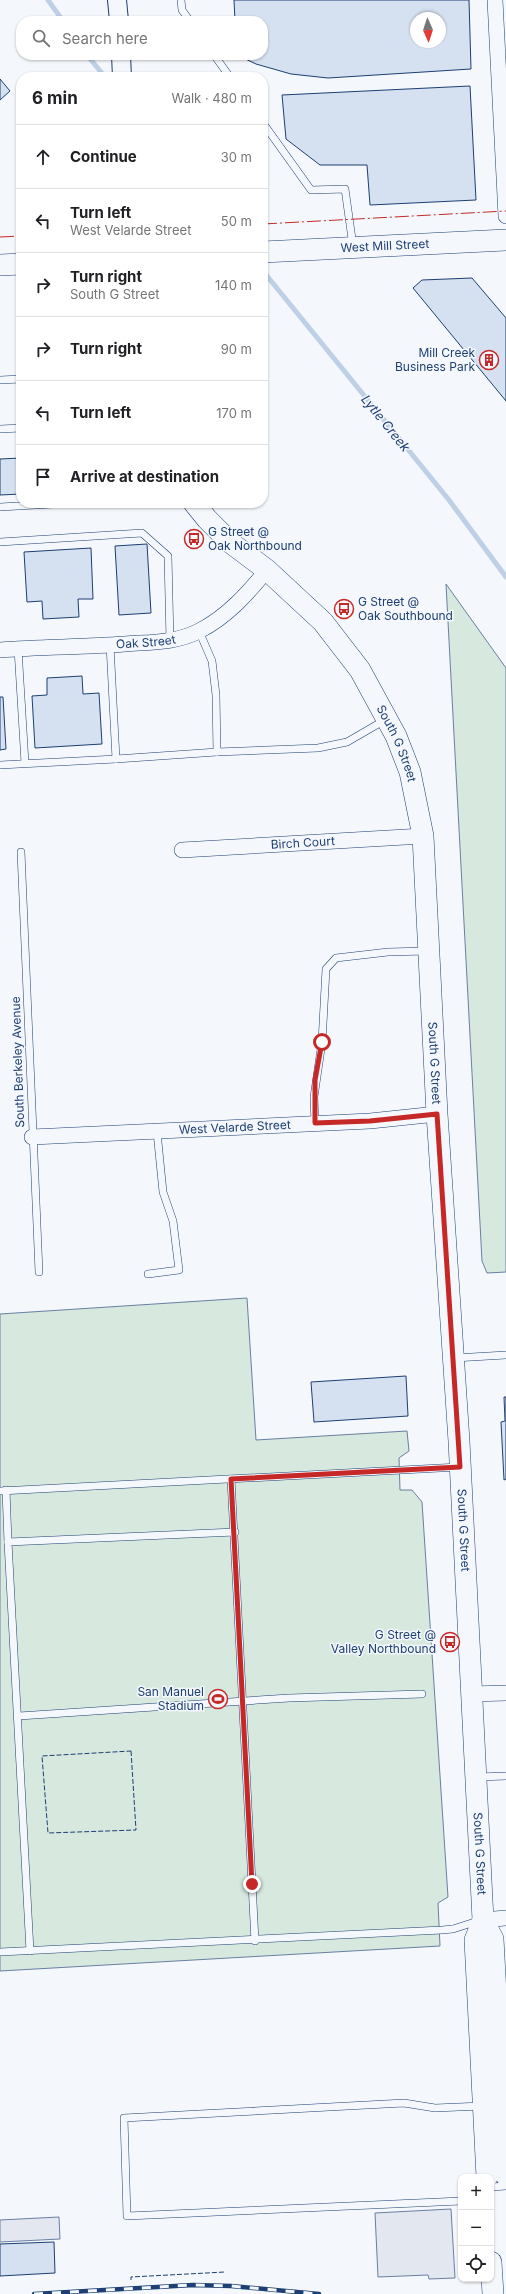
<!DOCTYPE html>
<meta charset="utf-8">
<style>
body{margin:0;font-family:Inter,sans-serif;background:#f2f2f2;color:#202124}
.controls{position:absolute;right:12px;bottom:12px;display:grid;overflow:hidden;border-radius:8px;box-shadow:0 1px 3px #0004}
.controls button{width:36px;height:36px;display:grid;place-items:center;padding:0;border:0;border-bottom:1px solid #e0e0e0;background:#fff;color:#202124;font:20px sans-serif}
.compass{position:absolute;left:410px;top:12px;width:36px;height:36px;border-radius:50%;background:#fff;box-shadow:0 1px 3px #0004;rotate:177deg}
.stop{position:absolute;width:12px;height:12px;margin:-9px;border:3px solid #c62828;border-radius:50%;background:#fff}
.stop.end{background:#c62828;border-color:#fff;box-shadow:0 1px 4px #0008}
.list{margin:0;padding:0;list-style:none}
h2{display:flex;justify-content:space-between;align-items:center;height:52px;margin:0;padding:0 16px;font-size:17px}
h2 small{font-size:13px;font-weight:400;color:#757577}
.list li{display:grid;grid-template-columns:26px 1fr auto;gap:12px;align-items:center;box-sizing:border-box;height:64px;padding:0 16px;border-top:1px solid #e0e0e0}
.list b{display:block;font-size:15px;white-space:nowrap}
.list p{margin:0;font-size:13px;white-space:nowrap;color:#757577}
.list em{font-size:13px;font-style:normal;color:#757577}
.icon{flex:none;width:22px;height:22px;fill:none;stroke:currentColor;stroke-width:2;stroke-linecap:round;stroke-linejoin:round}
.map{position:relative;flex:none;width:506px;height:2294px;overflow:hidden}
.search{position:absolute;background:#fff;box-shadow:0 1px 3px #0004;left:16px;top:16px;width:252px;height:44px;display:flex;align-items:center;gap:10px;box-sizing:border-box;padding:0 14px;border-radius:16px;color:#757577;font-size:15px}
.panel{position:absolute;background:#fff;box-shadow:0 1px 3px #0004;left:16px;top:72px;width:252px;height:436px;border-radius:16px}
.map>svg:first-child{display:block}
</style>
<div class="map">
<svg width="506" height="2294" viewBox="0 0 506 2294">
<rect width="100%" height="100%" fill="#f4f7fb"/>
<g fill="#d7e8df" stroke="#687fa3">
<path d="M446,584L506,668V1272L487,1273L482,1261Z"/>
<path d="M247,1298L256,1440L407,1431L409,1451L399,1458L400,1490H412L422,1502L448,1897L438,1903L440,1946L0,1971V1314Z"/>
</g>
<g fill="#e3e8f0" stroke="#687fa3">
<path d="M451,2209L455,2278L429,2279L428,2275L378,2277L375,2213Z"/>
<path d="M59,2217L60,2239L0,2242V2220Z"/>
</g>
<g fill="none" stroke-linecap="round" stroke-linejoin="round">
<g stroke="#bed0e5" stroke-width="5">
<path d="M48,0L63,21"/>
<path d="M87,55L105,77"/>
<path d="M263,271L449,500L506,577"/>
</g>
</g>
<g fill="#d5e0f0" stroke="#1d3f73" fill-rule="evenodd">
<path d="M234,0H469L471,69L328,78L291,74L256,64L237,55H263V21H235ZM416,18H440V42H416Z"/>
<path d="M0,79L10,91L0,100Z"/>
<path d="M470,86L476,200L370,205L367,165H320L286,139L282,95Z"/>
<path d="M472,278L506,318V401L413,288L422,280Z"/>
<path d="M21,458V494L0,495V459Z"/>
<path d="M147,544L151,613L119,615L115,546Z"/>
<path d="M91,548L93,599H78L79,617L43,619L42,601L27,602L24,552Z"/>
<path d="M82,676L83,694L99,693L102,744L35,748L32,696L47,695V678Z"/>
<path d="M0,697H3L6,749L0,750Z"/>
<path d="M406,1376L408,1416L314,1422L311,1382Z"/>
<path d="M504,1397H506V1479L504,1480L501,1422L505,1421Z"/>
<path d="M54,2242L55,2273L0,2276V2244Z"/>
</g>
<g fill="none" stroke-linecap="round" stroke-linejoin="round">
<g stroke="#1d3f73" stroke-width="8">
<g id="service">
<path d="M181,0L182,10L190,21"/>
<path d="M214,55L230,77"/>
<path d="M263,123L311,190L345,189L353,246"/>
<path d="M0,380L21,379"/>
<path d="M0,429L21,428"/>
<path d="M0,507L70,503"/>
<path d="M0,542L142,533L168,556L170,641"/>
<path d="M199,631L212,661L216,695L217,752L318,748L347,742L385,720"/>
<path d="M110,645L116,759L217,752"/>
<path d="M18,649L25,763"/>
<path d="M0,765L116,759"/>
<path d="M21,852L39,1272"/>
<path d="M315,1123L314,1097L322,1042L326,969L336,958L388,952L426,951"/>
<path d="M148,1274L179,1270L173,1221L163,1192L157,1132"/>
<path d="M454,1358L506,1355"/>
<path d="M231,1479L255,1941"/>
<path d="M6,1490L8,1542"/>
<path d="M0,1491L459,1467"/>
<path d="M19,1716L289,1698L422,1694"/>
<path d="M478,1777L506,1776"/>
<path d="M30,1951L8,1542L235,1532"/>
<path d="M0,1952L442,1930L453,1929L478,1921"/>
<path d="M491,2187L506,2186"/>
<path d="M461,2201L127,2216L124,2118L404,2103L435,2108L482,2106"/>
</g>
</g>
<g stroke="#1d3f73" stroke-width="16">
<g id="minor">
<path d="M495,0L506,216"/>
<path id="s1" d="M0,650C42,647 83,647 125,644C151,642 176,643 199,631C227,617 248,593 267,570"/>
<path id="s2" d="M182,850L423,836"/>
<path id="s3" d="M32,1137L370,1121L437,1114"/>
<path d="M471,1694L506,1693"/>
<path d="M483,1920L506,1918"/>
</g>
</g>
<g stroke="#1d3f73" stroke-width="20">
<g id="tertiary">
<path d="M117,0L119,21"/>
<path d="M121,55L122,77"/>
</g>
</g>
<g stroke="#1d3f73" stroke-width="22">
<g id="secondary">
<path id="s4" d="M263,252L506,240"/>
<path d="M0,265L21,264"/>
<path id="s5" d="M194,503L207,519L231,543L267,570L323,622L360,670L396,736L410,772L423,836L437,1114L459,1441L483,1920L475,1940L487,2177"/>
<path d="M483,1920L493,1939L506,2176"/>
<path d="M491,2262L493,2294"/>
</g>
</g>
<use href="#service" stroke="#f4f7fb" stroke-width="7"/>
<use href="#minor" stroke="#f4f7fb" stroke-width="15"/>
<use href="#tertiary" stroke="#f4f7fb" stroke-width="18"/>
<use href="#secondary" stroke="#f4f7fb" stroke-width="21"/>
<g stroke="#1d3f73" stroke-width="4.5">
<path id="rail" d="M34,2294L193,2285L231,2286L319,2294"/>
</g>
<use href="#rail" stroke="#f4f7fb" stroke-width="3" stroke-dasharray="9" stroke-linecap="butt"/>
<g stroke="#1d3f73" stroke-width="1" stroke-dasharray="5 2" stroke-linecap="butt">
<path d="M131,1751L136,1830L48,1833L42,1756Z"/>
<path d="M131,2280V2277L225,2272"/>
</g>
<g stroke="#c62828" stroke-width="1" stroke-dasharray="14 3 2 3" stroke-linecap="butt">
<path d="M263,224L506,211"/>
<path d="M0,237L21,236"/>
</g>
</g>
<g fill="none" stroke-linecap="round" stroke-linejoin="round">
<path stroke="#c62828" stroke-width="5" d="M252,1884L231,1479L460,1467L437,1114L370,1121L315,1123V1080L322,1042"/>
</g>
<defs>
<g id="building-ring" transform="scale(1)"><circle r="9.5" fill="#f4f7fb" stroke="#c62828" stroke-width="1.5"/><path d="M-4-6H4V6H1V3H-1V6H-4ZM-2.5-4.3h1.7v1.8h-1.7ZM.8-4.3h1.7v1.8H.8ZM-2.5-1h1.7V.8h-1.7ZM.8-1h1.7V.8H.8Z" fill="#c62828"/></g>
<g id="bus-ring" transform="scale(1)"><circle r="9.5" fill="#f4f7fb" stroke="#c62828" stroke-width="1.5"/><path d="M-5-6H5V4H4V6H2V4H-2V6H-4V4H-5ZM-3.5-4V0h7V-4ZM-3.5 1.2v1.5H-2V1.2ZM2 1.2v1.5H3.5V1.2Z" fill="#c62828"/></g>
<g id="stadium-ring" transform="scale(1)"><circle r="9.5" fill="#f4f7fb" stroke="#c62828" stroke-width="1.5"/><path d="M0-5a6.5 5 0 1 0 0 10a6.5 5 0 1 0 0-10ZM-3.5-1.8h7v3.6h-7Z" fill="#c62828"/></g>
</defs>
<g fill-rule="evenodd">
<use href="#building-ring" x="489" y="360"/>
<use href="#bus-ring" x="194" y="539"/>
<use href="#bus-ring" x="344" y="609"/>
<use href="#bus-ring" x="450" y="1642"/>
<use href="#stadium-ring" x="218" y="1699"/>
</g>
<g text-anchor="middle" stroke-width="3" stroke-linejoin="round" paint-order="stroke">
<g font-size="12" fill="#1d3f73" stroke="#f4f7fb">
<text dy="4" stroke="none"><textPath href="#s4" startOffset="122">West Mill Street</textPath></text>
<text dy="4" stroke="none"><textPath href="#s1" startOffset="146">Oak Street</textPath></text>
<text dy="4" stroke="none"><textPath href="#s5" startOffset="319">South G Street</textPath></text>
<text dy="4" stroke="none"><textPath href="#s2" startOffset="121">Birch Court</textPath></text>
<text transform="translate(18 1062) rotate(-92)" y="4">South Berkeley Avenue</text>
<text dy="4" stroke="none"><textPath href="#s5" startOffset="643">South G Street</textPath></text>
<text dy="4" stroke="none"><textPath href="#s3" startOffset="203">West Velarde Street</textPath></text>
<text dy="4" stroke="none"><textPath href="#s5" startOffset="1111">South G Street</textPath></text>
<text dy="4" stroke="none"><textPath href="#s5" startOffset="1435">South G Street</textPath></text>
</g>
<g font-size="12" fill="#1d3f73" stroke="#f4f7fb" text-anchor="end">
<text x="475" y="357">Mill Creek<tspan x="475" dy="14">Business Park</tspan></text>
<text x="208" y="536" text-anchor="start">G Street @<tspan x="208" dy="14">Oak Northbound</tspan></text>
<text x="358" y="606" text-anchor="start">G Street @<tspan x="358" dy="14">Oak Southbound</tspan></text>
<text x="436" y="1639">G Street @<tspan x="436" dy="14">Valley Northbound</tspan></text>
<text x="204" y="1696">San Manuel<tspan x="204" dy="14">Stadium</tspan></text>
</g>
<g font-size="13" font-style="italic" fill="#1d3f73" stroke="#f4f7fb">
<text transform="translate(386 423) rotate(51)" y="5">Lytle Creek</text>
</g>
</g>
</svg>
<div class="controls">
<button>+</button>
<button>−</button>
<button><svg class="icon" aria-label="locate" viewBox="0 0 24 24"><circle cx="12" cy="12" r="6"/><path d="M12 2v4M12 18v4M2 12h4M18 12h4"/></svg></button>
</div>
<svg class="compass" viewBox="-18 -18 36 36"><path d="M0-13l5 13h-10z" fill="#e53935"/><path d="M0 13l5-13h-10z" fill="#757577"/></svg>
<div class="stop" style="left:322px;top:1042px"></div>
<div class="stop end" style="left:252px;top:1884px"></div>
<div class="search"><svg class="icon" aria-label="search" viewBox="0 0 24 24"><circle cx="10" cy="10" r="6"/><path d="M15 15l6 6"/></svg>Search here</div>
<section class="panel">
<h2>6 min<small>Walk · 480 m</small></h2>
<ul class="list">
<li><svg class="icon" aria-label="ahead" viewBox="0 0 24 24"><path d="M12 20V5M6 11l6-6 6 6"/></svg><div><b>Continue</b></div><em>30 m</em></li>
<li><svg class="icon" aria-label="left" viewBox="0 0 24 24"><path d="M17 20v-9H6M10 6l-5 5 5 5"/></svg><div><b>Turn left</b><p>West Velarde Street</p></div><em>50 m</em></li>
<li><svg class="icon" aria-label="right" viewBox="0 0 24 24"><path d="M7 20v-9h11M14 6l5 5-5 5"/></svg><div><b>Turn right</b><p>South G Street</p></div><em>140 m</em></li>
<li><svg class="icon" aria-label="right" viewBox="0 0 24 24"><path d="M7 20v-9h11M14 6l5 5-5 5"/></svg><div><b>Turn right</b></div><em>90 m</em></li>
<li><svg class="icon" aria-label="left" viewBox="0 0 24 24"><path d="M17 20v-9H6M10 6l-5 5 5 5"/></svg><div><b>Turn left</b></div><em>170 m</em></li>
<li><svg class="icon" aria-label="arrive" viewBox="0 0 24 24"><path d="M6 21V4h12l-3 4 3 4H6"/></svg><div><b>Arrive at destination</b></div></li>
</ul>
</section>
</div>
